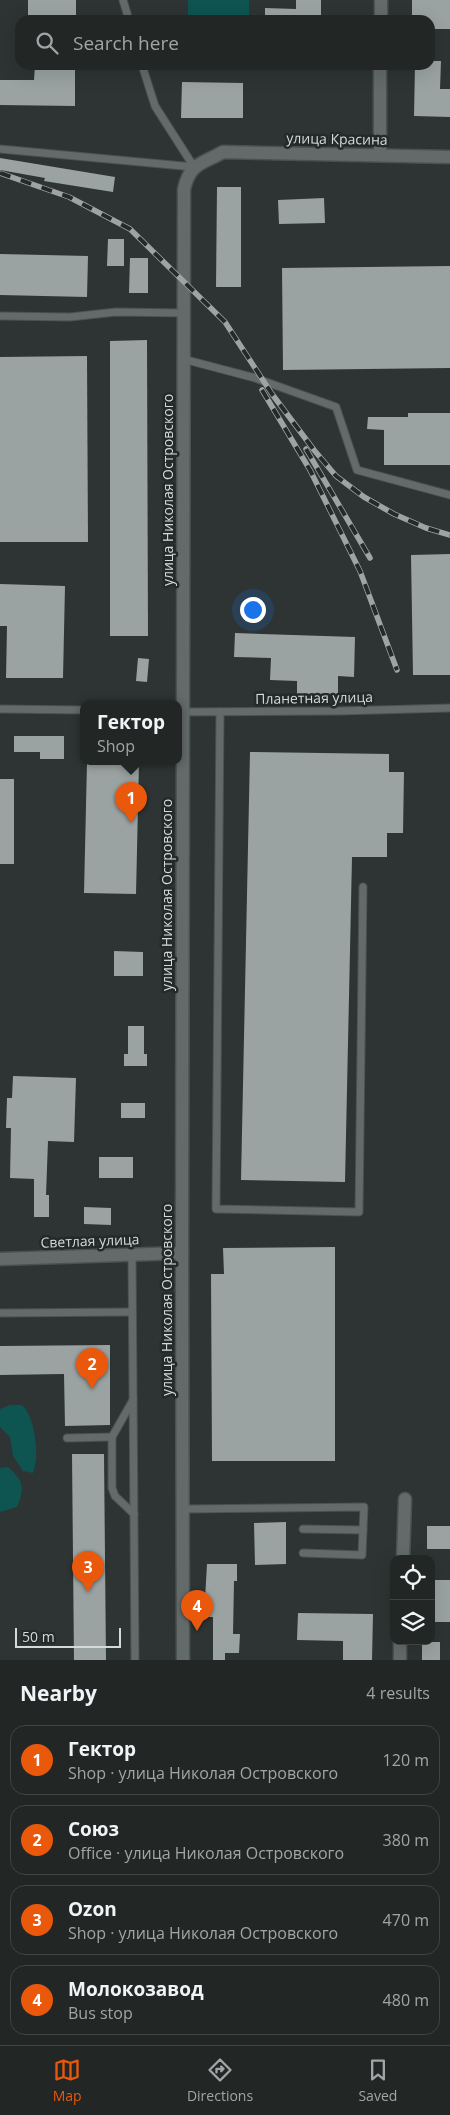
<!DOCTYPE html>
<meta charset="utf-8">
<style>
body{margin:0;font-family:"Open Sans",sans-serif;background:#2e3332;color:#f1f3f6}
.controls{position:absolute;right:15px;bottom:15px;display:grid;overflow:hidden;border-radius:10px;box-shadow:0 5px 20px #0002}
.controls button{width:45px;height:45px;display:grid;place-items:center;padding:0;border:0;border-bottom:1px solid #3f4443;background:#222726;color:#f1f3f6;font:25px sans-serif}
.scale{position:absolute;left:15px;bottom:12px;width:106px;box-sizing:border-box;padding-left:5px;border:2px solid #d5dad9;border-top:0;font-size:14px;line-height:18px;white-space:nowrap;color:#d5dad9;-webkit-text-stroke:4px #232a29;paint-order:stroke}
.you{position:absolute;left:252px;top:609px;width:18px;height:18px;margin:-12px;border:4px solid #fff;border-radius:50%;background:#1a73e8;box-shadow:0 0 0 8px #1a73e833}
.badge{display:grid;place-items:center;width:32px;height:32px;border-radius:50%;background:#ea580c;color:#fff;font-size:16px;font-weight:700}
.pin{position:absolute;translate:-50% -41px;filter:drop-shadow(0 1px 2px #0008)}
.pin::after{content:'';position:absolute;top:26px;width:18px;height:15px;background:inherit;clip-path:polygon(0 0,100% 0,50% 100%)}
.popup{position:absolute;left:80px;top:700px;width:102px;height:65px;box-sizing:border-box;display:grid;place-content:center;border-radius:10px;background:#222726;filter:drop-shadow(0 1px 4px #0005);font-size:16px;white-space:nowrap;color:#a2a5a7}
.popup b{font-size:19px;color:#f1f3f6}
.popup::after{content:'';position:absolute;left:50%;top:100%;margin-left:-10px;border:10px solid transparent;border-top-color:#222726}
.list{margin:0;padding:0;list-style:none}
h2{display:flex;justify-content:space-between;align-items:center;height:65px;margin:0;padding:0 20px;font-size:21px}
h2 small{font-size:16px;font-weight:400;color:#a2a5a7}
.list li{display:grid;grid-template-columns:32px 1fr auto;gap:15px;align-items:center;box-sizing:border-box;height:70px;margin:0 10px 10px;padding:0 10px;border:1px solid #3f4443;border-radius:15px}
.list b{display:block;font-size:19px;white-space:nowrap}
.list p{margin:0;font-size:16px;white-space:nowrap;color:#a2a5a7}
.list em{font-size:16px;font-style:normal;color:#a2a5a7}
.icon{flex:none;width:28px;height:28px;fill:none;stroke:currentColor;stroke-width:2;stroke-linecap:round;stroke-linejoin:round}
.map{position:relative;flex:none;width:450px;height:1660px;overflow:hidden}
.search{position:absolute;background:#222726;box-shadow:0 5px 20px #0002;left:15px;right:15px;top:15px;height:55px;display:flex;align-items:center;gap:12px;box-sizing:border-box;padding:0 18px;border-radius:15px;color:#a2a5a7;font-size:19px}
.sheet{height:385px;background:#222726}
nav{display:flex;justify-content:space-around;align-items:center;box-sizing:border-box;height:70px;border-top:1px solid #3f4443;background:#222726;font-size:14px;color:#a2a5a7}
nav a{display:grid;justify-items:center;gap:2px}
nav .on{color:#ea580c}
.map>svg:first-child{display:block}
</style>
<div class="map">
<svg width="450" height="1660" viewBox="0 0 450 1660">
<rect width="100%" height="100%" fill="#2d3433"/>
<g fill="#0e5450">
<rect x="188" y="0" width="61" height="20"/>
<path d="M10,1405H22C35,1416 40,1457 33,1473L23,1471L13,1456L10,1437L0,1427V1409Z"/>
<path d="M8,1467C24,1481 25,1488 17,1507L0,1512V1468Z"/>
</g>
<g fill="#9ba3a2">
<rect x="28" y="0" width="48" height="20"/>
<path d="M296,0H321V20H265V8L296,9Z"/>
<path d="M412,0H450V29H430V20H412Z"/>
<path d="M430,61H441L440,89H450V117L414,116L415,65H430Z"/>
<path d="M35,65H75V106L0,105V80H34Z"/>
<path d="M182,82L243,83V118H181Z"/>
<path d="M0,158L115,177L113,192L44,181L45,178L0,170Z"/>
<path d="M217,187H241V287H216Z"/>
<path d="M324,198L325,223L279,224L278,200Z"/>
<path d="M108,239H124V266H107Z"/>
<path d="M0,254L88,256L87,297L0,295Z"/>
<path d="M130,258H148V293H129Z"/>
<path d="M450,266V368L283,370L282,268Z"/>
<path d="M147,340L148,636H110V341Z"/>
<path d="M87,356L88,542H0V357Z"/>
<path d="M408,413H450V465H384V430L367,429L368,417H408Z"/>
<path d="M450,554V675H413L411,555Z"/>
<path d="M0,584L65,586L63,678H6L7,626H0Z"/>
<path d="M235,633L355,637L354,677L338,676V696L297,695V681L270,680L271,658L234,657Z"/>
<path d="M138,658L149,659L147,682L136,681Z"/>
<path d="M14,736H64V759H40V752H14Z"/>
<path d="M250,752L389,754V772H404L403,833H387V857H352L345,1182L241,1180Z"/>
<path d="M87,762H139L136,894L84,893Z"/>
<rect x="0" y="779" width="14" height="85"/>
<path d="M114,951L143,952V976H114Z"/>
<path d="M128,1026H144V1054H147V1066H124V1054H128Z"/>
<path d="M13,1076L76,1078L74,1142L48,1141L46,1195H49V1217H34V1179L10,1178L11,1128H6L7,1098H12Z"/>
<rect x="121" y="1103" width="24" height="15"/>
<rect x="99" y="1157" width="34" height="21"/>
<path d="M84,1207L111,1208V1225L84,1224Z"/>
<path d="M335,1247V1461H212L211,1274H224L223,1248Z"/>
<path d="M110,1345V1425L65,1426L64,1374L0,1375V1346Z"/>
<path d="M72,1454H104L106,1660H74Z"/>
<path d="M286,1522V1564L255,1565L254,1523Z"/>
<rect x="427" y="1526" width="23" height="23"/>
<path d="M207,1564H237V1581H234L233,1634H240L239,1653H225V1660H213V1617H204Z"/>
<rect x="431" y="1580" width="19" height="42"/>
<path d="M298,1613L373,1614L372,1660H343V1641L297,1640Z"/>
<rect x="422" y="1642" width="18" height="18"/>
</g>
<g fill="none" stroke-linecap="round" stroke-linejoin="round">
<g stroke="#4b5150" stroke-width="9">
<g id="service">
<path d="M123,0L129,20"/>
<path d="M142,65L155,106L194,167"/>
<path d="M0,149L194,167"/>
<path d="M0,316L70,317L116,312L183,313"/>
<path d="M183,359L255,378L336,407L357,470L450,495"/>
<path d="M0,709L84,710"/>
<path d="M181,712L339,711L450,708"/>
<path d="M220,712L216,1209L359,1212L363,887"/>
<path d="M132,1255L135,1660"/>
<path d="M0,1313L132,1312"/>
<path d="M133,1400L112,1437V1488L115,1496L134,1514"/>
<path d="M67,1438L112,1437"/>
<path d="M183,1509L364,1507L363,1530L303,1529"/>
<path d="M303,1553L362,1555L363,1530"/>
</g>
</g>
<g stroke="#4b5150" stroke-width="15">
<g id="minor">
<path d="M0,1259L182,1253"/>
<path d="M403,1559L405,1499"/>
<path d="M400,1660V1641"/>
</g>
</g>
<g stroke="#4b5150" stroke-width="15">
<g id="tertiary">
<path d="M381,20V0"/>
<path d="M380,155V65"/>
<path d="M183,1660L182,1253L184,189C190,163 202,164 223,152L450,157"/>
</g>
</g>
<use href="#service" stroke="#636b6a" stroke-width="7"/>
<use href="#minor" stroke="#636b6a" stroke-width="12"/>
<use href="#tertiary" stroke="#636b6a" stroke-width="12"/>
<g stroke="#9fa4a3" stroke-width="5.5">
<g id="rail">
<path d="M0,173L69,197L130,229L225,322L272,394L314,450L336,476L364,497L394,514L426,528L450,535"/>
<path d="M262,390L310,470L360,571L397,670"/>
<path d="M306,449L370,558"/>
</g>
</g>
<use href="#rail" stroke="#232a29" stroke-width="4" stroke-dasharray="11" stroke-linecap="butt"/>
</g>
<g text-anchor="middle" stroke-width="5" stroke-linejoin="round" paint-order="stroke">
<g font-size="14" fill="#d5dad9" stroke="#232a29">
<text transform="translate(337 139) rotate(1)" y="5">улица Красина</text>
<text transform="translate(168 490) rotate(-90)" y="5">улица Николая Островского</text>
<text transform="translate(314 698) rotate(-1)" y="5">Планетная улица</text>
<text transform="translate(167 895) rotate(-90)" y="5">улица Николая Островского</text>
<text transform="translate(90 1241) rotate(-2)" y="5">Светлая улица</text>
<text transform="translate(167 1300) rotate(-90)" y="5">улица Николая Островского</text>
</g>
</g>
</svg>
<div class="controls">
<button><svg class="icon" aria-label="locate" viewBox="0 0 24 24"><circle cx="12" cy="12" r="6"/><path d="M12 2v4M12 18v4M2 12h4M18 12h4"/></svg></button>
<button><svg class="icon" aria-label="layers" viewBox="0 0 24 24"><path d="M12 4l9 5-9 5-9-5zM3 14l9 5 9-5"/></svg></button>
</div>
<div class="scale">50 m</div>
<div class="you"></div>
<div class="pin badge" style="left:131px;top:823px">1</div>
<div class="popup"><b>Гектор</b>Shop</div>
<div class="pin badge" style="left:92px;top:1389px">2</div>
<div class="pin badge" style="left:88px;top:1592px">3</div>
<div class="pin badge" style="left:197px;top:1631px">4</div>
<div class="search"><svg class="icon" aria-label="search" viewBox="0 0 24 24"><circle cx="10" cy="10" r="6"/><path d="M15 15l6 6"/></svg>Search here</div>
</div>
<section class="sheet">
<h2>Nearby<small>4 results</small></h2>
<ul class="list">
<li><span class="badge">1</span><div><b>Гектор</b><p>Shop · улица Николая Островского</p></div><em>120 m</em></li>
<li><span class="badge">2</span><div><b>Союз</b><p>Office · улица Николая Островского</p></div><em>380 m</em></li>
<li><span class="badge">3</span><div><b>Ozon</b><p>Shop · улица Николая Островского</p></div><em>470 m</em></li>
<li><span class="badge">4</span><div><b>Молокозавод</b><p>Bus stop</p></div><em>480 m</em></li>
</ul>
</section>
<nav>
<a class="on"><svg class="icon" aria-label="map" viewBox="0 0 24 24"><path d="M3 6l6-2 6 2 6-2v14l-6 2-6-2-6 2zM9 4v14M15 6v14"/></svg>Map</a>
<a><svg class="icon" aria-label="directions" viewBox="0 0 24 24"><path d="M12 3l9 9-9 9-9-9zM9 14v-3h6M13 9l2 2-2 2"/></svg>Directions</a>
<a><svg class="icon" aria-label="saved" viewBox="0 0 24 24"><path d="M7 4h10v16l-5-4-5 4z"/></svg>Saved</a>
</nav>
